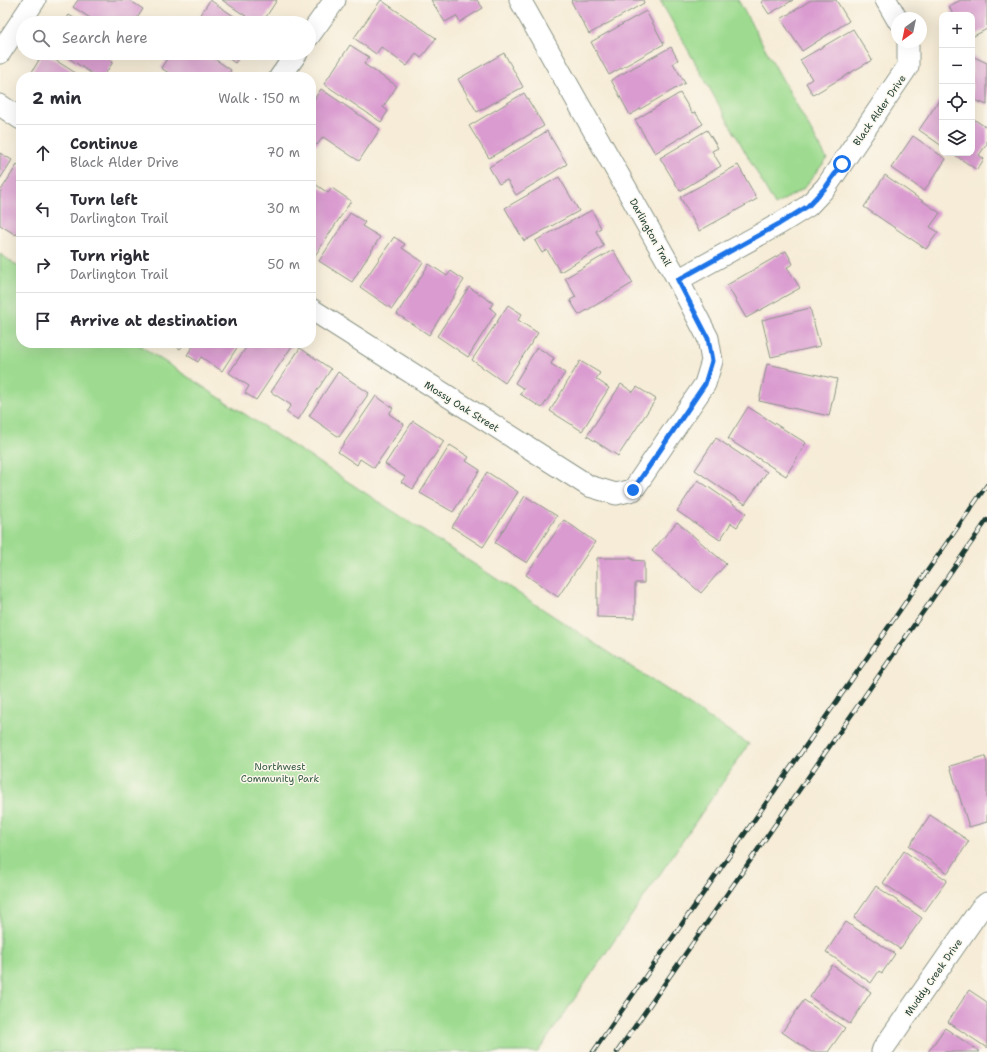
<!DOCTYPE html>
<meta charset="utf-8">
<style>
body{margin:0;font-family:"Shantell Sans",sans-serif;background:#f2f2f3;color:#2b2b33}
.controls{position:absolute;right:12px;top:12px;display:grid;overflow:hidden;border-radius:8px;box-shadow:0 4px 16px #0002}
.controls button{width:36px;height:36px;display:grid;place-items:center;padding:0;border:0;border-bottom:1px solid #e1e1e2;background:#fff;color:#2b2b33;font:20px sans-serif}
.compass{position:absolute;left:891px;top:12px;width:36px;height:36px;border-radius:50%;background:#fff;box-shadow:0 4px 16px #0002;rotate:213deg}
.stop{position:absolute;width:12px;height:12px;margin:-9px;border:3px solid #1a73e8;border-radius:50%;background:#fff}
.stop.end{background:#1a73e8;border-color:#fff;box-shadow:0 1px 4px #0008}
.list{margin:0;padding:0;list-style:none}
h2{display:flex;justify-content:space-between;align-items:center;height:52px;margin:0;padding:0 16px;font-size:17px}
h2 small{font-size:13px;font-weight:400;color:#7c7c81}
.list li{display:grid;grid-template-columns:26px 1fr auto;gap:12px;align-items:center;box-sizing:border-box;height:56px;padding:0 16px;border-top:1px solid #e1e1e2}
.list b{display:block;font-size:15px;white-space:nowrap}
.list p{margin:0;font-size:13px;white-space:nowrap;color:#7c7c81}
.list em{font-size:13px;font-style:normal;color:#7c7c81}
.icon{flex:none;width:22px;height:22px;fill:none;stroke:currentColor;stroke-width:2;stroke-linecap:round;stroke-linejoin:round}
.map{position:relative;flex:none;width:987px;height:1052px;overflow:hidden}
.search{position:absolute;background:#fff;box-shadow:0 4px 16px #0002;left:16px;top:16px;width:300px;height:44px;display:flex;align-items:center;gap:10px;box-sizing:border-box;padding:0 14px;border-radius:22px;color:#7c7c81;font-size:15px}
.panel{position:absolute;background:#fff;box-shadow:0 4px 16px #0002;left:16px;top:72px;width:300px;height:276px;border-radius:16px}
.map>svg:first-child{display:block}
</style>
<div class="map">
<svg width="987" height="1052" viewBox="0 0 987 1052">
<rect width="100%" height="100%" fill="#fbf7ec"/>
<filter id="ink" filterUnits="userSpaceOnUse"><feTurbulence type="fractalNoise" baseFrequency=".025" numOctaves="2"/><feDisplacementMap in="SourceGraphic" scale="8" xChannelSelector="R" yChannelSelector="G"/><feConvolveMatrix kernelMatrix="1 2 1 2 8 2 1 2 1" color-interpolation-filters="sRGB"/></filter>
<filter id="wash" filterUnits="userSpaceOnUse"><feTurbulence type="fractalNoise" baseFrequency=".012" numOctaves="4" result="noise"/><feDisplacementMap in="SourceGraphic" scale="16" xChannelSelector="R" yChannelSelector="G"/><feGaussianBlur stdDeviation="0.9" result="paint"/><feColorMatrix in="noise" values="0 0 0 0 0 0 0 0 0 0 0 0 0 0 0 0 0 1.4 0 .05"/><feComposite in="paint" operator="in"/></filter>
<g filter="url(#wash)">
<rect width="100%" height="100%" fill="#f6ecd7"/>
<g fill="#9edb90" stroke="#5e8c62">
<path d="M660,0H738L827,159L803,189L775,205Z"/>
<path d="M0,254L21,268V343H136L749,744L538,1052H0Z"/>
</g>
<g id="blocks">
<g fill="#da9bd0">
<path d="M78,0H129L143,9L134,23H98L73,7Z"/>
<path d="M210,0L244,23H204L206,19L200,16Z"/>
<path d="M222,0H277L262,23H256Z"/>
<path d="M381,0L436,38L421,58L416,54L407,66L381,47L376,54L354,38Z"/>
<path d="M431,0H477L483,8L460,22L456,16L445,22Z"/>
<path d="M572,0H643L644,3L589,34L571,1Z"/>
<path d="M764,0H793L769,14L761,2Z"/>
<path d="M811,0H836L849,21L802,51L781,19Z"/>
<path d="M961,0H987V29L972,37V15H953L949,6Z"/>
<path d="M646,11L664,44L609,75L591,42Z"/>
<path d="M69,15L82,23H64Z"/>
<path d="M853,29L872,60L813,95L806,83L812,79L800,60Z"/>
<path d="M350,45L369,57L364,64L397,86L383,107L388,111L381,122L324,84Z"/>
<path d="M671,47L678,60L673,63L685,83L630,115L611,80Z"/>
<path d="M43,53H44L82,77H29Z"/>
<path d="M61,53H103L113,62L103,77H97Z"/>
<path d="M171,53H206L231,70L227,77H175L161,68Z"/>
<path d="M220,53H242L235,63Z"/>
<path d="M504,53L523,87L477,112L458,79Z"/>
<path d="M972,56L987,63V105L972,99Z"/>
<path d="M321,89L380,129L359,161L323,137L317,145L311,141V104Z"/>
<path d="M524,93L544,126L489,158L469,126Z"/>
<path d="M680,93L692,113L695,112L703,124L655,153L635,120Z"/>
<path d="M942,96V146L919,130Z"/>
<path d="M972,118L987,128V144L979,155L984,159L977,170L952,153H972Z"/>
<path d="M707,130L718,148L712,151L721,166L680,191L660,158Z"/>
<path d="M547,131L567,164L516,195L507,180L499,184L489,167Z"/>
<path d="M913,136L946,159L924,191L891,168Z"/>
<path d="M0,153L12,160L0,179Z"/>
<path d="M17,165L21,168V227L16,235L0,225V192Z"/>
<path d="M738,165L757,199L699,231L680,197Z"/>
<path d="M885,175L940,213L930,227L938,232L926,249L864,207Z"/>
<path d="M559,177L579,211L524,241L505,208Z"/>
<path d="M315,184L328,193L332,188L351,201L314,257L311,255V190Z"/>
<path d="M592,210L601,228L596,231L604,246L560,272L547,250L542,253L535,241Z"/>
<path d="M350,213L365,222L362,226L380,237L352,282L319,261Z"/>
<path d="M394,237L405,244L402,248L423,262L392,309L360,287Z"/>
<path d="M613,250L633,283L579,315L570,300L576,297L565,278Z"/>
<path d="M786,251L793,264L787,267L800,288L746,318L727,285Z"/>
<path d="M429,264L447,276L451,271L464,280L429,335L397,314Z"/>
<path d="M469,287L493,303L490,308L496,313L468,357L437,336Z"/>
<path d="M508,305L522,314L518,320L538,333L505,383L472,360Z"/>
<path d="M810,308L820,346L771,357L762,320Z"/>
<path d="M171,343H185L180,349Z"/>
<path d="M195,343H240L222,371L201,357L198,362L187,355Z"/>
<path d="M249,343H294L256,400L245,393L249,386L229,373Z"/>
<path d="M537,347L554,358L551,364L565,373L542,408L520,394L524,389L515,383Z"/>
<path d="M300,348L331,369L298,420L286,412L291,405L271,392Z"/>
<path d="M580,361L600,373L596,379L609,388L582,431L550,411Z"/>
<path d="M767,364L837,379L829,416L759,401Z"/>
<path d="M338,372L369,393L339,437L309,416Z"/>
<path d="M621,384L633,392L637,387L656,399L618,456L587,436Z"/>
<path d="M376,396L393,408L389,414L404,424L374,468L360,459L357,465L338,452Z"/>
<path d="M748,407L806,443L786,476L728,439Z"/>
<path d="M413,421L444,441L413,489L401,482L405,477L385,464Z"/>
<path d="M716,438L767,472L745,504L695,470Z"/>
<path d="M450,445L469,457L466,461L480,470L453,512L420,493Z"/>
<path d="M487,472L518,492L483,547L452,527Z"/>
<path d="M698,480L746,513L737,527L731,523L720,540L677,511Z"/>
<path d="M525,496L557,516L527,563L495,543Z"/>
<path d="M564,520L595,542L558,597L526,575Z"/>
<path d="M677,522L726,564L701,593L652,551Z"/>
<path d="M597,558H632V560L644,561V583H635V618L597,617Z"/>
<path d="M985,756L987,763V822L969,827L950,766Z"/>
<path d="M930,815L969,841L948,873L909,846Z"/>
<path d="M904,851L947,880L925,911L883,883Z"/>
<path d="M876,886L922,918L900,949L854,918Z"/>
<path d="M846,922L895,954L882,973L879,971L871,983L826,952Z"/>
<path d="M832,965L871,992L850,1024L810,997Z"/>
<path d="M969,990L987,1002V1048L948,1022Z"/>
<path d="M804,1000L845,1028L828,1052H811L782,1032Z"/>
<path d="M945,1028L980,1052H928Z"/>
</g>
</g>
</g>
<g filter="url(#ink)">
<use href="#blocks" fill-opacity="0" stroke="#8a9486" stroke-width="1"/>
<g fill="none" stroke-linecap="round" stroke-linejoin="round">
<g stroke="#8a9486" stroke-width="23">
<g id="minor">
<path d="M886,0L897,19"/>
<path d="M309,36L335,0"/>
<path d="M0,53L35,0"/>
<path d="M280,77L297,53"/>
<path d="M0,105L21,119"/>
<path d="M678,280L779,224L808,206L826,187L908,66V42"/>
<path d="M311,309L589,486L616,494L633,490L705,384L712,361L708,338L678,280L520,0"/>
<path d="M882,1052L883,1049L981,908L987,903"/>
</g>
</g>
<use href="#minor" stroke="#fff" stroke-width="21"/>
<g stroke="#1f3d34" stroke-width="4.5">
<g id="rail">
<path d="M593,1052L987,485"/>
<path d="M617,1052L987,520"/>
</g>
</g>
<use href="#rail" stroke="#fbf7ec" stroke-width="3" stroke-dasharray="9" stroke-linecap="butt"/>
</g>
</g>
<g fill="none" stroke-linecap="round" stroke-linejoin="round" filter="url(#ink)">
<path stroke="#1a73e8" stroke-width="5" d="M633,490L705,384L712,361L708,338L678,280L779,224L808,206L826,187L842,164"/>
</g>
<g text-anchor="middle" stroke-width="3" stroke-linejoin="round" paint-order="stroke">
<g font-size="10" fill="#1f3d34" stroke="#fbf7ec">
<text transform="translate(879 110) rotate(-55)" y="4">Black Alder Drive</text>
<text transform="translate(651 232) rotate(61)" y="4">Darlington Trail</text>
<text transform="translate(462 406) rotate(32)" y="4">Mossy Oak Street</text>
<text transform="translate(933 977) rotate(-55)" y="4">Muddy Creek Drive</text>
</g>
<g font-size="10" fill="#385d46" stroke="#fbf7ec">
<text x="280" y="770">Northwest<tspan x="280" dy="12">Community Park</tspan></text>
</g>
</g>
</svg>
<div class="controls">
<button>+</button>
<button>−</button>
<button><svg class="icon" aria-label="locate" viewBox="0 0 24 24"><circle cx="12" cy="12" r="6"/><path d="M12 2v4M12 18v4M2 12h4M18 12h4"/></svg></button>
<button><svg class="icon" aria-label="layers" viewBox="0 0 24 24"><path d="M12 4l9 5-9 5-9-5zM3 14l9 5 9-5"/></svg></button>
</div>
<svg class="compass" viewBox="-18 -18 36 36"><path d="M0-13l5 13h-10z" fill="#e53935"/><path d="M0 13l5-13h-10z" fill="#7c7c81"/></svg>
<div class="stop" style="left:842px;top:164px"></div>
<div class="stop end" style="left:633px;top:490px"></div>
<div class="search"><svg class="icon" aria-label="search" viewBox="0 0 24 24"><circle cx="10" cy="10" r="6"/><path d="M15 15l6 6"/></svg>Search here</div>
<section class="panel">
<h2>2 min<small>Walk · 150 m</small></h2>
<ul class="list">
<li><svg class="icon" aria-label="ahead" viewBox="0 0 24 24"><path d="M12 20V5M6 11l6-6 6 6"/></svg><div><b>Continue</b><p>Black Alder Drive</p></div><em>70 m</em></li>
<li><svg class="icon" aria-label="left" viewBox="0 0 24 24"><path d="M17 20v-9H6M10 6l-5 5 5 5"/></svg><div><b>Turn left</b><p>Darlington Trail</p></div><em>30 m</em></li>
<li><svg class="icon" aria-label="right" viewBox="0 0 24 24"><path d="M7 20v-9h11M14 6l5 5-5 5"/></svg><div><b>Turn right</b><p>Darlington Trail</p></div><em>50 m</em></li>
<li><svg class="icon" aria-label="arrive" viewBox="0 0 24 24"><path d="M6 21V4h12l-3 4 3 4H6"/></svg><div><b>Arrive at destination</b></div></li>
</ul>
</section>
</div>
